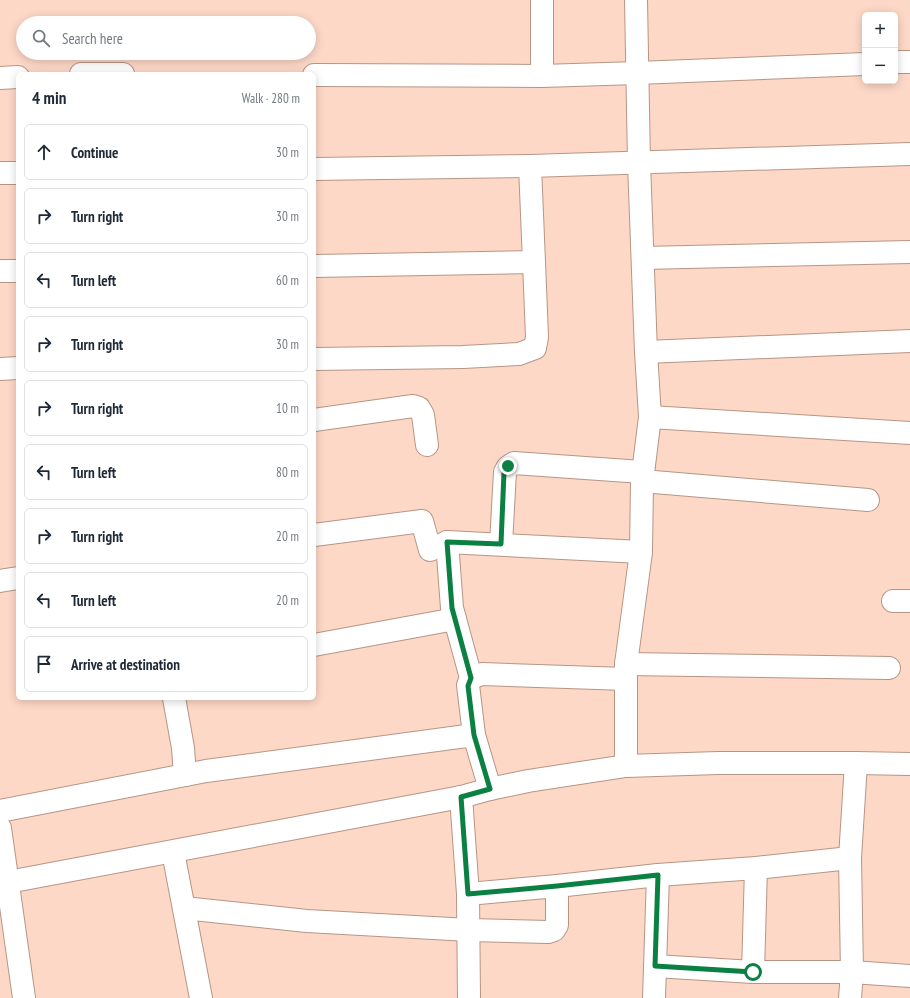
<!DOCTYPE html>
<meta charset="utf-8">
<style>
body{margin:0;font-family:"PT Sans Narrow",sans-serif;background:#f6f6f7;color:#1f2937}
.controls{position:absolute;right:12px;top:12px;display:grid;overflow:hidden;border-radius:6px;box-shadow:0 2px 10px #0003}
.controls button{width:36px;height:36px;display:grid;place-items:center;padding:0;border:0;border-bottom:1px solid #e0e1e3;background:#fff;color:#1f2937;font:20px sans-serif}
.stop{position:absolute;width:12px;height:12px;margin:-9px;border:3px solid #0b8043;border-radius:50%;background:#fff}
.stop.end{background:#0b8043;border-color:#fff;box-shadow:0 1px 4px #0008}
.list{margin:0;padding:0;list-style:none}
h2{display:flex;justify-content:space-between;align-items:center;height:52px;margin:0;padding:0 16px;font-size:17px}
h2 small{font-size:13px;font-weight:400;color:#747a83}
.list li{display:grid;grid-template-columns:26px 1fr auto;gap:12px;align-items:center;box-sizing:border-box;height:56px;margin:0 8px 8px;padding:0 8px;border:1px solid #e0e1e3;border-radius:6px}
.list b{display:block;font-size:15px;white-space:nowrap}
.list em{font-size:13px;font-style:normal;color:#747a83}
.icon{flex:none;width:22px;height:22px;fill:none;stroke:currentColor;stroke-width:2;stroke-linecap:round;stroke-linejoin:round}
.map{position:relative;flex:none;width:910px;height:998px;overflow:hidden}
.search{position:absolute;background:#fff;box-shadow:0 2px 10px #0003;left:16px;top:16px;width:300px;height:44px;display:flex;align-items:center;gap:10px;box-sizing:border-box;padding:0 14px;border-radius:22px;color:#747a83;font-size:15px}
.panel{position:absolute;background:#fff;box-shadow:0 2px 10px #0003;left:16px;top:72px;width:300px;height:628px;border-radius:6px}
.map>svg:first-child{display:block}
</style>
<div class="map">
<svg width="910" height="998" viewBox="0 0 910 998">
<rect width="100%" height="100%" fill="#fdd8c7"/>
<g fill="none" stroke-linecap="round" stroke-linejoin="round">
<g stroke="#b79585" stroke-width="24">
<g id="minor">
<path d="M542,0V76"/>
<path d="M895,62H910"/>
<path d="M81,74H123"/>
<path d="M314,75L542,76L637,73L865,64"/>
<path d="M0,78L18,77"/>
<path d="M314,169L530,166L910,154"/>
<path d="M0,173H18"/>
<path d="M643,258L910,252"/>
<path d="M314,266L534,262L530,166"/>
<path d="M0,271H18"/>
<path d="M646,352L910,341"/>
<path d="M314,359L463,357L519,354L535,348L537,337L534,262"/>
<path d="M0,369L18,368"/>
<path d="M650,417L910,433"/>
<path d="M314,420L413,406L419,408L423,415L427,445"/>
<path d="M642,481L868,500"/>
<path d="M314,535L422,521L430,550L447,542L641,552"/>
<path d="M447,542L452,608L471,678L468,685L474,735L490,789"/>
<path d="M501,544L505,472L508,467L514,463L642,472"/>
<path d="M0,581L18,578"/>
<path d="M893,601H910"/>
<path d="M314,645L455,619"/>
<path d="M626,664L889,668"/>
<path d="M471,678L482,674L626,679"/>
<path d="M174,698L183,748L185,775"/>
<path d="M626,766V664L641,552L642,481L650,417L646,352L639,163L636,0"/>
<path d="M461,797L468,894L469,998"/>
<path d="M0,811L206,771L474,735"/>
<path d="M0,828L24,998"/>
<path d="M173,852L201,998"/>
<path d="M8,882L461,797L490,789L528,781L626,766L718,763H856L910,764"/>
<path d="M468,894L557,886L658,875L756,868L850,858"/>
<path d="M184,908L307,921L469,930L548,932L554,930L557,925V886"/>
<path d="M655,966L753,972H852L910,976"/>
<path d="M753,972L756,868"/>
<path d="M654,998L658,875"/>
<path d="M850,998L852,972L850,858L856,763"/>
</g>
</g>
<use href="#minor" stroke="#fff" stroke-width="22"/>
</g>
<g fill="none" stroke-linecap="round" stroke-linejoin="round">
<path stroke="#0b8043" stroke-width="5" d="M508,466L504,472L501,544L447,542L452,608L471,678L468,686L474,735L490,789L461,797L468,894L557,886L658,875L655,966L753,972"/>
</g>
</svg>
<div class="controls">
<button>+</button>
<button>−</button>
</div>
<div class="stop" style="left:753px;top:972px"></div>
<div class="stop end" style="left:508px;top:466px"></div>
<div class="search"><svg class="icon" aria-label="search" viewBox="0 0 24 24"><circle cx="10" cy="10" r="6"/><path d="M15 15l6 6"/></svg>Search here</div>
<section class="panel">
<h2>4 min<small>Walk · 280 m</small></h2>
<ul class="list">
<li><svg class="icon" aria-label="ahead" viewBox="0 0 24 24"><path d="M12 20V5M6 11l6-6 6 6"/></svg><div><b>Continue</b></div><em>30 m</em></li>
<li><svg class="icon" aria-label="right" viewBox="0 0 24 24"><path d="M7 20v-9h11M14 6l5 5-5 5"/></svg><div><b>Turn right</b></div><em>30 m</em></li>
<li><svg class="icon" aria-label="left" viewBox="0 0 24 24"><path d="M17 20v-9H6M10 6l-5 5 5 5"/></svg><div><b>Turn left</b></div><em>60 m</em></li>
<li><svg class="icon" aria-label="right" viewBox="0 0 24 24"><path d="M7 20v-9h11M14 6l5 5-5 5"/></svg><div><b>Turn right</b></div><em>30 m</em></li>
<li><svg class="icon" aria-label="right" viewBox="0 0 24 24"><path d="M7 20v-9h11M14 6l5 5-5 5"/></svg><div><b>Turn right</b></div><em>10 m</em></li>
<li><svg class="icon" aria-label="left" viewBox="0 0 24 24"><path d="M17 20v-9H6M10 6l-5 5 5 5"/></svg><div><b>Turn left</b></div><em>80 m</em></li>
<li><svg class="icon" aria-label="right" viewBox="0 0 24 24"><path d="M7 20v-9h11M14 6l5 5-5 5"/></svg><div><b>Turn right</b></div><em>20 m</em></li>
<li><svg class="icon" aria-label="left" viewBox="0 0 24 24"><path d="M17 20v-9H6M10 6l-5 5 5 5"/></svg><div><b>Turn left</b></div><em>20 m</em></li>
<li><svg class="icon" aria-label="arrive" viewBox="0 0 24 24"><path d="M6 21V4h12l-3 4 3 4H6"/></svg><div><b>Arrive at destination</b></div></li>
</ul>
</section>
</div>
